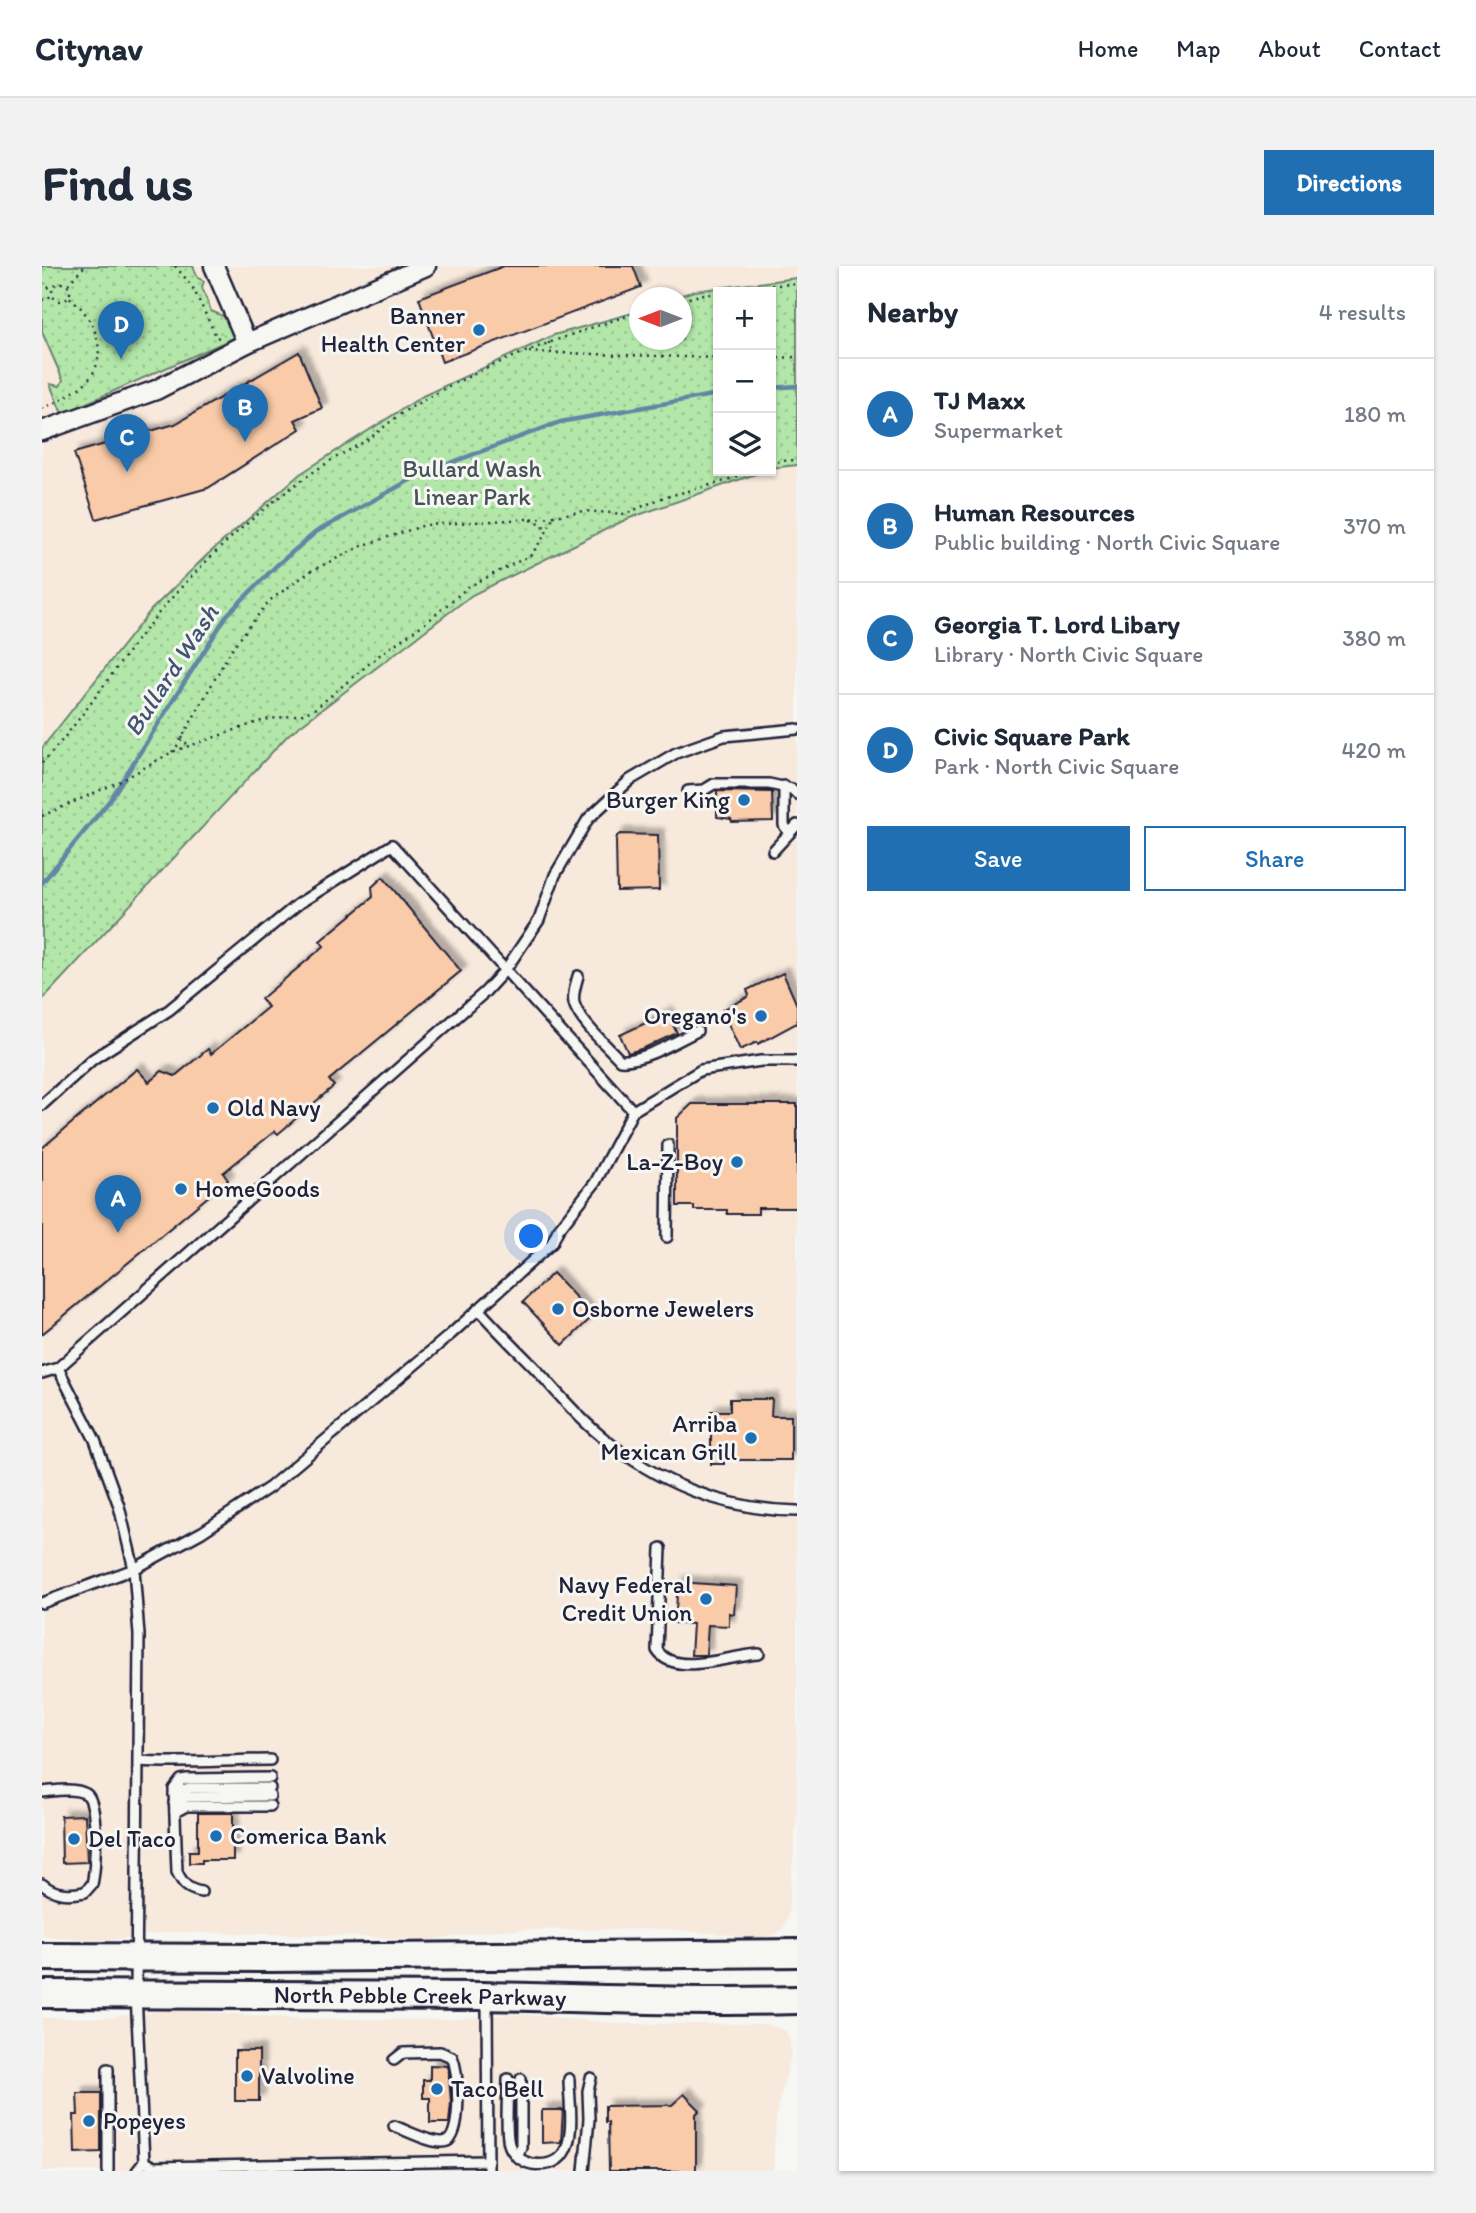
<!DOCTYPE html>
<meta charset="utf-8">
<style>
body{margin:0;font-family:Itim,sans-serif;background:#f2f2f3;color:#1f2937}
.controls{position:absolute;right:21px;top:21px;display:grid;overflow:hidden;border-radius:0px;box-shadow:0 2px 5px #0004}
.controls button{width:63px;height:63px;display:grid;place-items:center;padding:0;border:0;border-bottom:2px solid #e0e1e3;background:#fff;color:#1f2937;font:35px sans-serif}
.compass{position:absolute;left:587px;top:21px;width:63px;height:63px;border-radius:50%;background:#fff;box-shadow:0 2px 5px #0004;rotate:270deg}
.you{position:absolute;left:490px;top:971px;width:24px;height:24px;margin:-18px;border:5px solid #fff;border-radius:50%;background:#1a73e8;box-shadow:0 0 0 10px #1a73e833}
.badge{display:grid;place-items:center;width:46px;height:46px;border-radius:50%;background:#1f6fb2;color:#fff;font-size:23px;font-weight:700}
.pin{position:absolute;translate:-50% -58px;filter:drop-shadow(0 2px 4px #0008)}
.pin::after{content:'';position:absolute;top:37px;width:24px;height:21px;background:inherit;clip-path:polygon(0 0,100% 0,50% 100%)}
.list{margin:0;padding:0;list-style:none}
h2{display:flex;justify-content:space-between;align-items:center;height:91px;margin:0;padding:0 28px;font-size:30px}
h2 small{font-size:23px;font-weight:400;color:#747a83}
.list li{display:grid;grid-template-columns:46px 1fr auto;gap:21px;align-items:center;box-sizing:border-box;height:112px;padding:0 28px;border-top:2px solid #e0e1e3}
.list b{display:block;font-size:26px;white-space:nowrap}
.list p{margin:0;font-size:23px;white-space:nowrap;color:#747a83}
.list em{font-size:23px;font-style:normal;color:#747a83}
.actions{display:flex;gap:14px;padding:21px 28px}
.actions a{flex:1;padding:16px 0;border:2px solid #1f6fb2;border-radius:0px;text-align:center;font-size:24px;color:#1f6fb2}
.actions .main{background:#1f6fb2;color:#fff}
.icon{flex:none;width:38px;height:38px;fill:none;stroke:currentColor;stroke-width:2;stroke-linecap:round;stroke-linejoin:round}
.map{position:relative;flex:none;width:755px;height:1905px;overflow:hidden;border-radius:0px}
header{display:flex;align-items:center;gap:42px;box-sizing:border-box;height:98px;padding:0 35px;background:#fff;border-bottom:2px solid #e0e1e3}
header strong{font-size:33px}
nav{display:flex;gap:38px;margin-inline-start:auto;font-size:24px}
.intro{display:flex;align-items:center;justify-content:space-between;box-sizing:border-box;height:168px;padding:0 42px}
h1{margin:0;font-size:49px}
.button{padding:18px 32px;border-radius:0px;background:#1f6fb2;color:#fff;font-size:24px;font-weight:700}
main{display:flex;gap:42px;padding:0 42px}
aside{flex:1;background:#fff;border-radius:0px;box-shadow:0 2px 5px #0004}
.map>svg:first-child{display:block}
</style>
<header>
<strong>Citynav</strong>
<nav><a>Home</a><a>Map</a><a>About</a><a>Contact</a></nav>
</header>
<div class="intro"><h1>Find us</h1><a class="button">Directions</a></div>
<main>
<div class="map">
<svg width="755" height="1905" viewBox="0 0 755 1905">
<defs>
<pattern id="park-dots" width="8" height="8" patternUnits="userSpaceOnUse" patternTransform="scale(1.75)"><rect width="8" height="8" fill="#b3e7a9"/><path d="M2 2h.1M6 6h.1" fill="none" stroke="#9ac692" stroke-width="1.8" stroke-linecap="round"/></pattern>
<filter id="shadow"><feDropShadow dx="6" dy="-6" stdDeviation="2" flood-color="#0004"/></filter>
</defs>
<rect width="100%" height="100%" fill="#f6f6f2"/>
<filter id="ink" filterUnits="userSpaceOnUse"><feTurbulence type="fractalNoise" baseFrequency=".0143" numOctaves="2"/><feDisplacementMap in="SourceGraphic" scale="14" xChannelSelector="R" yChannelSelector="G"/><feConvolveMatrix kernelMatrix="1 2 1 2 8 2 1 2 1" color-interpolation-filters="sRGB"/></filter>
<g filter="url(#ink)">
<g fill="#f7e9dc">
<path d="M0,0H755V12L652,25L631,31L598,32L597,42L511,69L381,130L258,208L165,289L110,344L0,482Z"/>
<path d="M755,199V1549L746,1649L742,1661L734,1668L720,1672L626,1663L452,1664L388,1674L283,1669L130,1666L61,1675L0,1670V734L246,469L430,329L585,253L722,205H729V202L734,200Z"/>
<path d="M128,1744L262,1753L403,1754L474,1748L581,1758H724L744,1765L748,1776L749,1788L734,1848L731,1905H0V1752H62Z"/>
</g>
<g fill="url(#park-dots)" stroke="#6a8472" stroke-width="2">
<path d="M0,0H151L156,12L162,15L160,21L169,45L188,53L194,71L20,148L8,118L18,120L21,114L0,66Z"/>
<path d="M755,12V199L729,202V26H676V205H722L585,253L430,329L246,469L0,734V482L109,344L165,289L258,208L381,130L512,69L597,45L598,74H640V32L634,31L652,25Z"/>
</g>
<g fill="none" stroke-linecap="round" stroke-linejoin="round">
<g stroke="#6287a5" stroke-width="4.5">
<path d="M729,122L755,120"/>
<path d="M0,617L68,534L185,349L234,300L274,266L379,208L518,156L676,128"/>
</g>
</g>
<g fill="#f9cba8" stroke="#22223b" stroke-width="2" filter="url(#shadow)">
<path d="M462,0H591L599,21L400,96L377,32Z"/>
<path d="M257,86L280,142L253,154L258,163L166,222L54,253L32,187L133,158Z"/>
<path d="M675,525L730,526L731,555L690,556L689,553L675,551Z"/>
<path d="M578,568L616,569L617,624L575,625L574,575L575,570Z"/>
<path d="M341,611L419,705L287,814L292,820L236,868L233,865L181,907L186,914L0,1068V882L95,803L107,816L120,805L133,810L166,783L169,788L226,741L219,733L282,680L278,675L331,631L330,621Z"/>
<path d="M741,707L755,739V757L716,778L715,776L698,784L680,744L706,731L707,729L705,724Z"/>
<path d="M625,747L635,767L602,782L586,787L578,769Z"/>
<path d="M650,838H755V942H716V948H685V944H652V940H635V852Z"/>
<path d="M511,1007L551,1050L521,1079L481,1036Z"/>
<path d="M688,1133H730L729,1150H749V1194H682V1198H669V1145H688Z"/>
<path d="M636,1316L694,1320L692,1348L687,1347V1360L666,1359L664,1389H649L651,1358L633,1357Z"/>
<path d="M156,1547H191V1594H160V1597H147V1585H156Z"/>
<path d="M43,1549L45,1596L20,1597L19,1550Z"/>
<rect x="193" y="1785" width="24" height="50"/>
<path d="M388,1799L406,1800L409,1836L407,1857H388V1832H381V1814H388Z"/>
<path d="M35,1827H59V1886L33,1887L32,1849H36Z"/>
<path d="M642,1828L658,1844L654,1848V1905H567L566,1856H563V1840L630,1839Z"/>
<path d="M500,1844H521L519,1876L500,1877Z"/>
</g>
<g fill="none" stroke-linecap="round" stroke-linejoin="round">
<g stroke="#22223b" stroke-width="14">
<g id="lane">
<path d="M742,520V559L747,567"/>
<path d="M646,525L662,524L672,518H727L750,523L755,528"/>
<path d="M731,585L755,559"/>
<path d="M536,710C534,718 530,728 532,737C536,754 566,781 578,794C600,796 635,775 655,765"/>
<path d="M0,839L51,793L127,744L256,638L350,579L591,845"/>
<path d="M625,971L626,879"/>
<path d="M436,1043C454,1063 473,1082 492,1101C514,1125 534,1150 559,1170C615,1217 682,1244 755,1245"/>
<path d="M16,1102L53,1174L77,1240L92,1303L97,1369L94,1728L102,1896L95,1905"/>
<path d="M0,1107L16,1102L443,726L464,703L497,654L513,609L546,553L588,514L634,487L682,470L755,463"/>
<path d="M619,1282L615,1384C632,1412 690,1389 717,1388"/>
<path d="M0,1337L92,1303L160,1266L228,1221L409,1068L510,977L516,964L553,917L591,845L659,804L719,795H755"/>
<path d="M97,1495C140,1498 184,1494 228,1494"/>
<path d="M0,1526C12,1525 32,1521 44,1528C57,1535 54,1603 50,1618L43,1626C26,1629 13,1629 0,1618"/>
<path d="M132,1529L139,1524L149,1522H228"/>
<path d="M132,1537L144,1531L228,1530"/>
<path d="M133,1546L144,1540H228"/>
<path d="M159,1626C145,1623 141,1618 135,1606L132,1523L139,1514L145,1513L228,1512"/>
<path d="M445,1732L446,1905"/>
<path d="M66,1803V1905"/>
<path d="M466,1813C466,1830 463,1864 467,1878C470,1888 480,1896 490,1898C541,1905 527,1844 527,1813"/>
<path d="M352,1860C364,1864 393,1880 405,1875C420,1869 417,1804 410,1791L398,1786L361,1787L352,1794"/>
<path d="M475,1891L479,1881V1813"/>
<path d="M102,1896L112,1901L446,1895"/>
<path d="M542,1905L547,1853L546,1825L549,1812"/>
</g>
</g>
<g stroke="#22223b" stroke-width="23">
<g id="street">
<path d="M172,0L205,77"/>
<path d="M0,165L114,124L205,77L384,0"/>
</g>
</g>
<g stroke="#22223b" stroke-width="32">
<g id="primary">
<path d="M0,1691L231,1692L755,1687"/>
<path id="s1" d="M0,1728C147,1730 294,1728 441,1730C546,1732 650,1737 755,1734"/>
</g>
</g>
<g stroke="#22223b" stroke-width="2.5" stroke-dasharray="2 5" stroke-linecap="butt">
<path d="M133,0L150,20L175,72L182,69"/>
<circle cx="19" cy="26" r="9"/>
<path d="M0,17L9,23"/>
<path d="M26,18L43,0"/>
<path d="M695,26L715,20L755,18"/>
<path d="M0,34L10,30"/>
<path d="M640,34L662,28L676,29"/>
<path d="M507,76V81L515,86"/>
<path d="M487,86L676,92"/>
<path d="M729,92L755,91"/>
<path d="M0,143C13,136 33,127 43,117C70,92 53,50 27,31"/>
<path d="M729,199L738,195L755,194"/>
<path d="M489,254L501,258L503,266"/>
<path d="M140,471L143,477L150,478"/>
<path d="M130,486L136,479L189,384L227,335L269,305L322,279L383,259L501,252L542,245L583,248L620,232L683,215L708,205"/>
<path d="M0,497C45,449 78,392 121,342C168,287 227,234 288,195C300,188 313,181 325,174C340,164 352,151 368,142C440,99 518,71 598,46"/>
<path d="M0,550L79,515L130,486L222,454L261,448L274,442L340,387L386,355L426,321L489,289L503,269L511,251"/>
</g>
<use href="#lane" stroke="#f6f6f2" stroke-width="9"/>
<use href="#street" stroke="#f6f6f2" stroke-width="18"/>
<use href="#primary" stroke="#f6f6f2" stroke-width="26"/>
</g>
</g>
<g fill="#1f6fb2" stroke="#f6f6f2" stroke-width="2.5">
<circle cx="437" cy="64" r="7"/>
<circle cx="702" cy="534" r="7"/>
<circle cx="719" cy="750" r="7"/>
<circle cx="171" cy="842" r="7"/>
<circle cx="695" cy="896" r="7"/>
<circle cx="139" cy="923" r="7"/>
<circle cx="516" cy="1043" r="7"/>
<circle cx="709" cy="1172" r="7"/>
<circle cx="664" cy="1333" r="7"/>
<circle cx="174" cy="1570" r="7"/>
<circle cx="32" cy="1573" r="7"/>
<circle cx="205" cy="1810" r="7"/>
<circle cx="395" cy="1823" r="7"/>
<circle cx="47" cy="1855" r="7"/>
</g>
<g text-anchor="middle" stroke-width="6" stroke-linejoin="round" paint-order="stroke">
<g font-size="24" fill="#22223b" stroke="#f6f6f2" text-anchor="start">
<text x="423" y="58" text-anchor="end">Banner<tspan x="423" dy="28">Health Center</tspan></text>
<text x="688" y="542" text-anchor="end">Burger King</text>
<text x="705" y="758" text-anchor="end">Oregano's</text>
<text x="185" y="850">Old Navy</text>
<text x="681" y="904" text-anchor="end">La-Z-Boy</text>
<text x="153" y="931">HomeGoods</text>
<text x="530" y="1051">Osborne Jewelers</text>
<text x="695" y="1166" text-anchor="end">Arriba<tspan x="695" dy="28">Mexican Grill</tspan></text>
<text x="650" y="1327" text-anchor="end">Navy Federal<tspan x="650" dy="28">Credit Union</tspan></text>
<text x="188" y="1578">Comerica Bank</text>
<text x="46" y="1581">Del Taco</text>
<text x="219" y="1818">Valvoline</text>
<text x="409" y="1831">Taco Bell</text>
<text x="61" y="1863">Popeyes</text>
</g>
<g font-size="24" fill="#465356" stroke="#f6f6f2">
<text x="430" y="211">Bullard Wash<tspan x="430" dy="28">Linear Park</tspan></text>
</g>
<g font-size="24" fill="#22223b" stroke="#f6f6f2">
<text dy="8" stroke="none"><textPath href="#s1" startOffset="378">North Pebble Creek Parkway</textPath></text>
</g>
<g font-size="26" font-style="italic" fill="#425570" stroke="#f6f6f2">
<text transform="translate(129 404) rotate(-57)" y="9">Bullard Wash</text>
</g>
</g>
</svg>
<div class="controls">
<button>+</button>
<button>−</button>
<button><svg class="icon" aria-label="layers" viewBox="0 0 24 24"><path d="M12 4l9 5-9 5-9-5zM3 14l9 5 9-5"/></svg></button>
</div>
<svg class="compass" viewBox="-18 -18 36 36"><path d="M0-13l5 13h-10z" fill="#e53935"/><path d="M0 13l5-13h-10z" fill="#747a83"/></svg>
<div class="you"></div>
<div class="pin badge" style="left:76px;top:967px">A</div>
<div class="pin badge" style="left:203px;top:176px">B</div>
<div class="pin badge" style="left:85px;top:206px">C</div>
<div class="pin badge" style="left:79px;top:93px">D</div>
</div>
<aside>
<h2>Nearby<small>4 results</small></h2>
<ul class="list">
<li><span class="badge">A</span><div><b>TJ Maxx</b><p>Supermarket</p></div><em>180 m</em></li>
<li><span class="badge">B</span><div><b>Human Resources</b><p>Public building · North Civic Square</p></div><em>370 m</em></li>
<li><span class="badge">C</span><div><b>Georgia T. Lord Libary</b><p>Library · North Civic Square</p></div><em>380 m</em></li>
<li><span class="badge">D</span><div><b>Civic Square Park</b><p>Park · North Civic Square</p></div><em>420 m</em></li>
</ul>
<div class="actions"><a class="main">Save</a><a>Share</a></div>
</aside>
</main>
